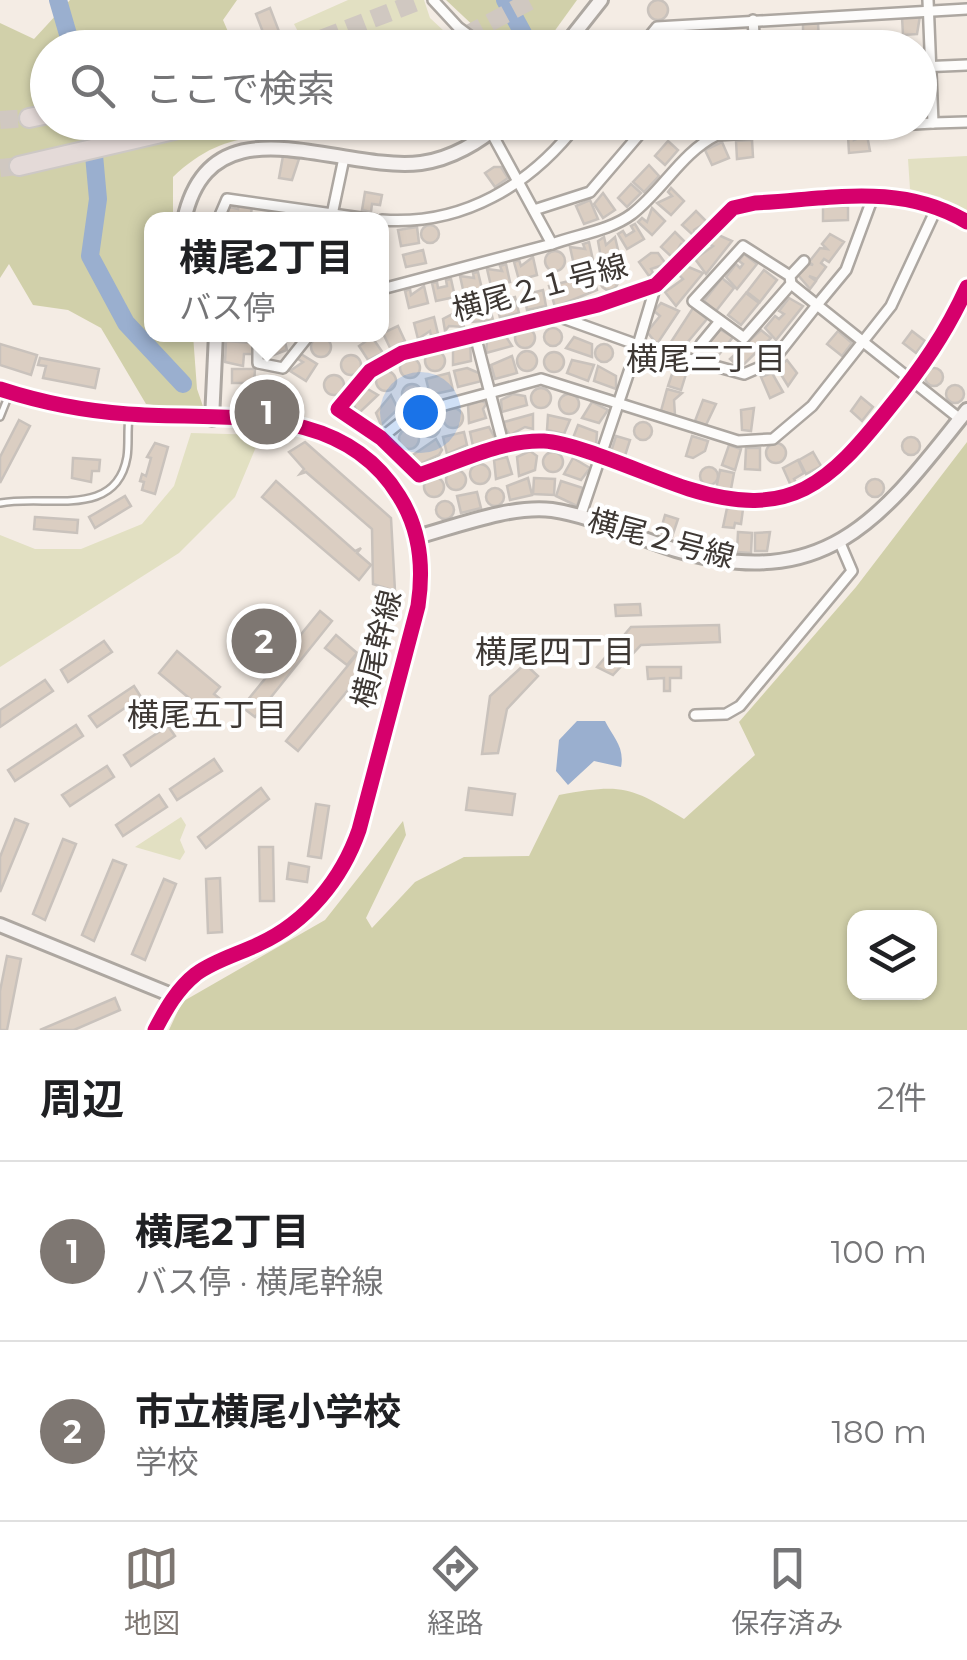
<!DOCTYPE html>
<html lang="ja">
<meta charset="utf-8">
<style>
body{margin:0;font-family:Montserrat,"Noto Sans JP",sans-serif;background:#f2f2f2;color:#202124}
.controls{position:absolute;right:30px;bottom:30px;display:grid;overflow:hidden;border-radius:20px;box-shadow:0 2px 8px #0004}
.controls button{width:90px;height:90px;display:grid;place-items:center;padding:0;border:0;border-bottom:2px solid #e0e0e0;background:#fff;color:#202124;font:50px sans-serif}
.you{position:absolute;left:420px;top:412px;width:35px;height:35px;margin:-25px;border:8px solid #fff;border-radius:50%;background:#1a73e8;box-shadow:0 0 0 15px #1a73e833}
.badge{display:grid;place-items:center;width:65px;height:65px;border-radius:50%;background:#7e7772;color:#fff;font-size:32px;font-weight:700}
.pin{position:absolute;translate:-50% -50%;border:5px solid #fff;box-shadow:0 2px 10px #0006}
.popup{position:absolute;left:144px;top:212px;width:245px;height:130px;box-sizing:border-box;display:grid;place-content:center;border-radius:20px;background:#fff;filter:drop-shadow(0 2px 8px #0005);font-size:32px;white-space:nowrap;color:#757577}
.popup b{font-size:38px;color:#202124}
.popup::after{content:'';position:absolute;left:50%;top:100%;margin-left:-20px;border:20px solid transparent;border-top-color:#fff}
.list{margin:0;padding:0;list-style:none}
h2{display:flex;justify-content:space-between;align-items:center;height:130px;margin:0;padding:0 40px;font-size:42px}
h2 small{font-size:32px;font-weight:400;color:#757577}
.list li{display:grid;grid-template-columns:65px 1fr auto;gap:30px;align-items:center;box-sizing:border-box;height:180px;padding:0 40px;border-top:2px solid #e0e0e0}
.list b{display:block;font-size:38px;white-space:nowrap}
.list p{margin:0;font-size:32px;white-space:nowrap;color:#757577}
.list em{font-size:32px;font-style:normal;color:#757577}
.icon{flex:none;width:55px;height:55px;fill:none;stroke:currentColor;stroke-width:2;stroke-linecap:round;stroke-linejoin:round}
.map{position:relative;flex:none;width:967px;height:1030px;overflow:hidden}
.search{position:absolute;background:#fff;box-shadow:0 2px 8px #0004;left:30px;right:30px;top:30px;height:110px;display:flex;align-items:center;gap:25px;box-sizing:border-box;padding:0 35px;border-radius:55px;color:#757577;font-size:38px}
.sheet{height:490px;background:#fff}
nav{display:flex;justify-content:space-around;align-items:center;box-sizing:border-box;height:140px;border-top:2px solid #e0e0e0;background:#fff;font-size:28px;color:#757577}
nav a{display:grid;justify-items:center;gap:5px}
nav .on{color:#7e7772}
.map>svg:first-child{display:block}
</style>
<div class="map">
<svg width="967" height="1030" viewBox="0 0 967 1030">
<rect width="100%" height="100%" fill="#f4ece4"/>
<g fill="#e2e0c2">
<path d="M348,0H424L430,18L461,47H306L294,24Z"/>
<path d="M967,156V214L940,197L910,189L908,159Z"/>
<path d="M191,433L261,435L235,497L179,553L0,667V535L35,549H81L142,524L174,486Z"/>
<path d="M181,817L186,825L180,840L185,852L180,860L135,847Z"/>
</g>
<g fill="#d1d0aa" fill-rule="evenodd">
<path d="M70,0H237L223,20L232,41L252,39L256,47L48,48V122L332,123L335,135C268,137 225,127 173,177V219L152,220V334L193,335L197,389L205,412L146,404L101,328L68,310L33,305L9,264L0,278V23L34,39Z"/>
<path d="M446,0H577L543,47L497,48Z"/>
<path d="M967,442V1030H169L182,1002L325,920L403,821L406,835L366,918L372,928L415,882L464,857L529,856L559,795C624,783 630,787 684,819L755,755L739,722L856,587ZM854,918H930V992H854Z"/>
</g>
<path fill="#9aafcf" d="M577,721H605C613,737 625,747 621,767L594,761L568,785L556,771L559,740Z"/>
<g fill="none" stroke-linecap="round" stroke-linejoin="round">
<g stroke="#9aafcf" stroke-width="18">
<path d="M58,0L72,48"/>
<path d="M505,0L531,48"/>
<path d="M91,122L98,199L90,256L126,323L183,384"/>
</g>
</g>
<g fill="#dbcec2" stroke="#c9c2bc" stroke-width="2.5">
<circle cx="658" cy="10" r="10"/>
<path d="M270,8L280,34L266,40L256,14Z"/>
<path d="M920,16L917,34L903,35L902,17Z"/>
<path d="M818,23L819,40H803V24Z"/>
<path d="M854,135V140L867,135L870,151L849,153L848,136Z"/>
<path d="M752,140L753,157L737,159L736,141Z"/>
<path d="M668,141L678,150L665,165L655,156Z"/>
<path d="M722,142L729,158L712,165L705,150Z"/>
<path d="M283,156L299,159L292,180L279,178Z"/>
<path d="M649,165L659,176L644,192L633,182Z"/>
<path d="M494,167H501L508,178L495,187L485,173Z"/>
<path d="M631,184L641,193L627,207L618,198Z"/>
<path d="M671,188L684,201L671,215L657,203L672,196L668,192Z"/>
<path d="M365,192L382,195L380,205L372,204L371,212L362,210Z"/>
<path d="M603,193L615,210L603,218L594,204Z"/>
<path d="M590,200L598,219L584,224L576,206Z"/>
<path d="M239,205L252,207L250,220H226L229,207L238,209Z"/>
<path d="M848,206V220L823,221V207Z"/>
<path d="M652,208L665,221L652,235L638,222L642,218L647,222Z"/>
<path d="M696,211L707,222L694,230V236L682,225Z"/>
<path d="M635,224L644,239L627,249L618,234L623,231L626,236L634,231L631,226Z"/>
<circle cx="430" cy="234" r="9"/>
<path d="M417,227L419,243L401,246L398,230Z"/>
<path d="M675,232L687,244H681L673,258L661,247Z"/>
<path d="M716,234L732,241L706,274L695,259L713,246L708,243Z"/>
<path d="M830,234L844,242L829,262L824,259L821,263L826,267L817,279L809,276L816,281L810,289L798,275L808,264L813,265L809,262L820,248L827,249L822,244Z"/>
<path d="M604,237L606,245L615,237L619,254L601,258L598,241Z"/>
<path d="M589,242L593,260L574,265L570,247L585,249L583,244Z"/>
<path d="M423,250L426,263L406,267L403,255Z"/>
<circle cx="555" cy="261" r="10"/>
<path d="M651,253H658L666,264L651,269L653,273L649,276L639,262Z"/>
<path d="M744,254L757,264L737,289L726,277L736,264L740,268L743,264L739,261Z"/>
<path d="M533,257L537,275L519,280L514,262L519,260L521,266Z"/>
<path d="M506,264L510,282L491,286L487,269L502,271L500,266Z"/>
<path d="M686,266L703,273L676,306L665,292L683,279L679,275Z"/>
<path d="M764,270L777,280L760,302L747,292Z"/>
<circle cx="609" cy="281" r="9"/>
<path d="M478,272L482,289L464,294L460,276L474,278L473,273Z"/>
<path d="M593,275L597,290L555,307L549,286Z"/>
<path d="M722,278L734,288L716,311L704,301Z"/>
<path d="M451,279L455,297L436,301L432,283L437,282L438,288L447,286L446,280Z"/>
<path d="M424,286L428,303L409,308L405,291L410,289L411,295Z"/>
<path d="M543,290L546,306L527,310L524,295Z"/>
<path d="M746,293L759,303L741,325L728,315Z"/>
<path d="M515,297L519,313L500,318L496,302Z"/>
<path d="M789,298L803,306L776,340L765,328L775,316L779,319L784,314L779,311Z"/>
<path d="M661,303L679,311L657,344L647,332L660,316L654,311Z"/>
<path d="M489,304L493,320L472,322L469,309Z"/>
<path d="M693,308L707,319L681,350L671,342Z"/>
<path d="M460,310L464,327L449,326L445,331L443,319Z"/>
<path d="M434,317L438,334L431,336L430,331L418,339L414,323Z"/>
<path d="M398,326L405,341L391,350L383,333Z"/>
<circle cx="553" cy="337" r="9"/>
<circle cx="525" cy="338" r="10"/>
<path d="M719,329L733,337L713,362L701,352L706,345L711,349L713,345L709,341Z"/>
<path d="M761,330L771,338L740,368L730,359Z"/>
<path d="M838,331L852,343L842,356L827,344Z"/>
<path d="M912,331L925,341L916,353L903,343Z"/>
<path d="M505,335L512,346L486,353L487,340Z"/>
<circle cx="321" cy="347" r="10"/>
<path d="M372,337L383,353L368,360L359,346Z"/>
<path d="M574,337L592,344V357L566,348Z"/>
<path d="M284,338L287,350L268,357L265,342Z"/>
<path d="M226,341L253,343V354H244L243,366L225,362Z"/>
<path d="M470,342L471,361L453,365V347Z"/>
<circle cx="604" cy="353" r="9"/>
<path d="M0,344L37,355L31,375L0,365Z"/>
<circle cx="527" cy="361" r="10"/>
<circle cx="435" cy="361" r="10"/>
<circle cx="554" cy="362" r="10"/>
<path d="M301,354L317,364L306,381L290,371L303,362L298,359Z"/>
<circle cx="351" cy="365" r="10"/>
<path d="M512,356L517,373L495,379L491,365Z"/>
<circle cx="410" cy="368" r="10"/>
<path d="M40,358L99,369L95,388L43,378L46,366L38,365Z"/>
<path d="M572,360L594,365L588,381L567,373Z"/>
<path d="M787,360L797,373L788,386L777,368Z"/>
<path d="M675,365L684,367L686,374L681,390L668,386Z"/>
<path d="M598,366L616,376V389L594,381Z"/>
<circle cx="934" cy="377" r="9"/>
<path d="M467,368L479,373L482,381L458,387L454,371Z"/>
<path d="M232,369H255L254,383H232Z"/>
<circle cx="386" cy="381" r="10"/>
<path d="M449,373L453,390L430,395L426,379Z"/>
<path d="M772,373L783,392L770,398L761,377Z"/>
<circle cx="334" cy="385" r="10"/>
<circle cx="412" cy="394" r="10"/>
<circle cx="955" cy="394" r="9"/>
<path d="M366,388L378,395L358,414L352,401Z"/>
<circle cx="541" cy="398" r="10"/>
<path d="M667,389L682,393L674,400L675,415L661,411Z"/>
<path d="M513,394L525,396L527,405L502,412L501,400Z"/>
<circle cx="569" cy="404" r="10"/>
<path d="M391,395L398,409L381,425L376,413Z"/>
<path d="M861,397L873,407L862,421L851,411Z"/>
<path d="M703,400L716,404L706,425L695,421Z"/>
<path d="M481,401L487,403L483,409L486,418L469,423L468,405Z"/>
<path d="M592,402L608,410L599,423L582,418Z"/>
<path d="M754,408L751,431L742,430L741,410Z"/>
<circle cx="453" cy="418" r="10"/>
<path d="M533,414V429L525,427L510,435L505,428L504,422Z"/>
<path d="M548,415L570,420L564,434L547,430Z"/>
<circle cx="430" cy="427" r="10"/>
<path d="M19,420L30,426L0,483V457Z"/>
<circle cx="643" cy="431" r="9"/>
<path d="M578,425L597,432L596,446L573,438Z"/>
<path d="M489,427L496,440L473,446L470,432Z"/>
<circle cx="409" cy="439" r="10"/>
<path d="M464,432L467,445L447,454L443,437Z"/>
<path d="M616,436L630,440L623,462L610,455Z"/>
<path d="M692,436L708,441L705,451L693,458L686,456Z"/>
<circle cx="911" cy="446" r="9"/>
<path d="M436,439L442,450L439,455L418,465L413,455Z"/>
<path d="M305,442L391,518L395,591L373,584L372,529L306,472L300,474L304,469L289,452Z"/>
<path d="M155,443L168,447L155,494L142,490L144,482L140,481L142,474L146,476L151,458L147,457Z"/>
<circle cx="776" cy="453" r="10"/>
<path d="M729,445L741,449L735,470L722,465Z"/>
<path d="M746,448H760V470L745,469Z"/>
<path d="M530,451L537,456L535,470L519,476L517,457Z"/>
<path d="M813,452L821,466L806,474L799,460Z"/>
<circle cx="553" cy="462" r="10"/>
<path d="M507,457L512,474L496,479L494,460Z"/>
<path d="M73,458L100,460L99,471H92L91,482L72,478Z"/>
<path d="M573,458L590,468L581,480L564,474Z"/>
<path d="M798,460L804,473L794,479L798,486L792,488L783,468Z"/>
<circle cx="480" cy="474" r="10"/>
<circle cx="709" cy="476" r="9"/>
<path d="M720,470L734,473L731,489L724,491L716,489Z"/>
<circle cx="456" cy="480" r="10"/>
<circle cx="434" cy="487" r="10"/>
<path d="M528,478L532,495L510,500L507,486Z"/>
<path d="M534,478L555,479L554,495L533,494Z"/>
<circle cx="875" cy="488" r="9"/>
<path d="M276,481L355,551L361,548L357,553L371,565L359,580L262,497Z"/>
<path d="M561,481L583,488L577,506L556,496Z"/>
<circle cx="495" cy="497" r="9"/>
<path d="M477,492L481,508L461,513L457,496Z"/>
<path d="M125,496L131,506L95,528L89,517Z"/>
<circle cx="445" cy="510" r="9"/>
<path d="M727,508L743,509L741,524L735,523L734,528L723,527Z"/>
<path d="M665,515L678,519L672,537L667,538L662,537L661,529Z"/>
<path d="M35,517L78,520L77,533L34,529Z"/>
<path d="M738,532L752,533L751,553L737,552Z"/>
<path d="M770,532L767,551H755V533Z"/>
<path d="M640,604L641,615L616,616L615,605Z"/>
<path d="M320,611L332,621L255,717L242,707Z"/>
<path d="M719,625L720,642L641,645L613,675L597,667L631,627Z"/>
<path d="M336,635L357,653L347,665L325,648Z"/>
<path d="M104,641L112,652L68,682L61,670Z"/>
<path d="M368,641L380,651L298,751L286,741Z"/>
<path d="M177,651L220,687L214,694L219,698L207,713L159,673Z"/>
<path d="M525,664L538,676L507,709L498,753L482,754L490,696Z"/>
<path d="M647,667H681V678H670V691H664V678L648,679Z"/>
<path d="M45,680L53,691L0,727V710Z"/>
<path d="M134,686L141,697L97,727L89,716Z"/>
<path d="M76,725L83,736L15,781L8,770Z"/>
<path d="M168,726L175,736L131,766L124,755Z"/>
<path d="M214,759L222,771L177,800L170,789Z"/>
<path d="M107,766L114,777L70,806L62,795Z"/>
<path d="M261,788L269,799L206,848L198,837Z"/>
<path d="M469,788L515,794L512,815L466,810Z"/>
<path d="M159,795L167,807L123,836L116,825Z"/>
<path d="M316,804L329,806L321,858L308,856Z"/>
<path d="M15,819L28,824L0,892V857Z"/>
<path d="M63,839L76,844L45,920L33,914Z"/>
<path d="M259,847H273L274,901H260Z"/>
<path d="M113,860L126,865L94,941L82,935Z"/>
<path d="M289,863L309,867L307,882L287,879Z"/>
<path d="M220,878L222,932L208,933L206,879Z"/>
<path d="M164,879L176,884L145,960L132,954Z"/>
<path d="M7,956L21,959L7,1030H0V991Z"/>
<path d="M115,998L120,1010L74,1030H40Z"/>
</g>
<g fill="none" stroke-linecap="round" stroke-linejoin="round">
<g stroke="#d0c8c1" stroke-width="18" stroke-dasharray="18 9" stroke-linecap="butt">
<path d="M297,48L422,0"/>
<path d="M442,48L532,0"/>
<path d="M0,120L29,118"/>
<path d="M0,168L19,166"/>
</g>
<g stroke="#ada7a1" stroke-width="10">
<g id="lane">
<path d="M0,417L6,402"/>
<path d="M0,503C46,494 116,520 127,457C129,444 127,431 129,418"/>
</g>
</g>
<g stroke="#ada7a1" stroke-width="14">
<g id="street">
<path d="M433,0L458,27L486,48"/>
<path d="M753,20L755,48"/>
<path d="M640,48L657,27L967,9"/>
<path d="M920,67L967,65"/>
<path d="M933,123L967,122"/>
<path d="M491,132L552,244C579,234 609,231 632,214C663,190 682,152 717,135L933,123L928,0"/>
<path d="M534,210L590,192L650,122"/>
<path d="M218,220L227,199L375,220"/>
<path d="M335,220L333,210L344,158"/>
<path d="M382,220C463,226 531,185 579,122"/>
<path d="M967,222C899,182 831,199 755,203L733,208L656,285L598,305L402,353L370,371L338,409L381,438L419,475C457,463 503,439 544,441C578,443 653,478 689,489C791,521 829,483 889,408C921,369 946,333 967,287"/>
<path d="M790,276L743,246L693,301L744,338L791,284L790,276L804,261"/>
<path d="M791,284L817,305L846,270L873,197"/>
<path d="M382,289L552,244"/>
<path d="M557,316L638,345L656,285"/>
<path d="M258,334V363L283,368L310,334"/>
<path d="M475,335L504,447"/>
<path d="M701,344L720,321"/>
<path d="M381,438L411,414L541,379L738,441L773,439L812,406L891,306L938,205"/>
<path d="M580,517L638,345L744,374L772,362L817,305L960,419"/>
<path d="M695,715L726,714L740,706L852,571L840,543"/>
</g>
</g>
<g stroke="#ada7a1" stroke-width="18">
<g id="secondary">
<path d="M563,48L601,0"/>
<path d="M184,220C211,96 338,173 421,163C451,159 480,142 502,122"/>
<path d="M0,389C40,402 85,411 128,414C223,421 341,401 399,496C420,529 424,567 418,606L359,830C342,879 307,922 259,944C239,954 215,960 196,974C177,989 166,1009 155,1030"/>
<path d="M212,419L216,334"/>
<path d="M417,537C457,526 511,505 552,510C594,516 635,538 676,550C828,594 883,516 967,410"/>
<path d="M0,925L174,996"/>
</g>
</g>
<g stroke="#cdc8c5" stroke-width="22">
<g id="highway">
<path d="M29,118L48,114"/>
<path d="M19,166L191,126"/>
</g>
</g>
<use href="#lane" stroke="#fdfcfb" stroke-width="5"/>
<use href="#street" stroke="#fdfcfb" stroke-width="9"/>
<use href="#secondary" stroke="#f6f2f0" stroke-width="12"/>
<use href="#highway" stroke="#e4dad8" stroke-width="18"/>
<g stroke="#fff" stroke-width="21">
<g id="cycleway">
<path d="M967,222C899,182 831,199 755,203L733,208L656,285L598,305L402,353L370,371L338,409L381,438L419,475C457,463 503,439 544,441C578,443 653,478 689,489C791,521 829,483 889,408C921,369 946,333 967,287"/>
<path d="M0,389C40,402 85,411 128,414C223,421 341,401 399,496C420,529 424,567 418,606L359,830C342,879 307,922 259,944C239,954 215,960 196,974C177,989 166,1009 155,1030"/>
</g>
</g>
<use href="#cycleway" stroke="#d6006c" stroke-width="15"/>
</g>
<g text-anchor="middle" stroke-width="8" stroke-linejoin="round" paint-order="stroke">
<g font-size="30" fill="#3e3834" stroke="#fff">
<text transform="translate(540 288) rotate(-15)" y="10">横尾２１号線</text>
<text transform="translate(661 539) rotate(15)" y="10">横尾２号線</text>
<text transform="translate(377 649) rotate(-76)" y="10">横尾幹線</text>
</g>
<g font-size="32" fill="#3e3834" stroke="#fff">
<text x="706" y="370">横尾三丁目</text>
<text x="555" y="663">横尾四丁目</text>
<text x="207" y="726">横尾五丁目</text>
</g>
</g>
</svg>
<div class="controls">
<button><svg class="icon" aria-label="layers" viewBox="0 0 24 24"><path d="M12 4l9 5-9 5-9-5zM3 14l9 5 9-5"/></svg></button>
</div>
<div class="you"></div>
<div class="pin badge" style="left:267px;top:412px">1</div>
<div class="popup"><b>横尾2丁目</b>バス停</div>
<div class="pin badge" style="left:264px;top:641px">2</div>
<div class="search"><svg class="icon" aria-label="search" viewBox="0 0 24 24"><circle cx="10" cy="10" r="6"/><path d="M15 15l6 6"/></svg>ここで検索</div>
</div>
<section class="sheet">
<h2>周辺<small>2件</small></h2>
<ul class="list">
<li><span class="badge">1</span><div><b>横尾2丁目</b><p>バス停 · 横尾幹線</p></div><em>100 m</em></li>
<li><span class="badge">2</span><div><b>市立横尾小学校</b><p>学校</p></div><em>180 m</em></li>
</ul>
</section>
<nav>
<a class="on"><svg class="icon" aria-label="map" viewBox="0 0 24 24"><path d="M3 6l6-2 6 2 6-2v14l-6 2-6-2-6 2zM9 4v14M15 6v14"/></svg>地図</a>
<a><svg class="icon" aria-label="directions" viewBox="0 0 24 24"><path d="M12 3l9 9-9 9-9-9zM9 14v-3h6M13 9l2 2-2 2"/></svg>経路</a>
<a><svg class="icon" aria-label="saved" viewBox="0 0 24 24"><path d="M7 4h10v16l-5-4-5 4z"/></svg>保存済み</a>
</nav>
